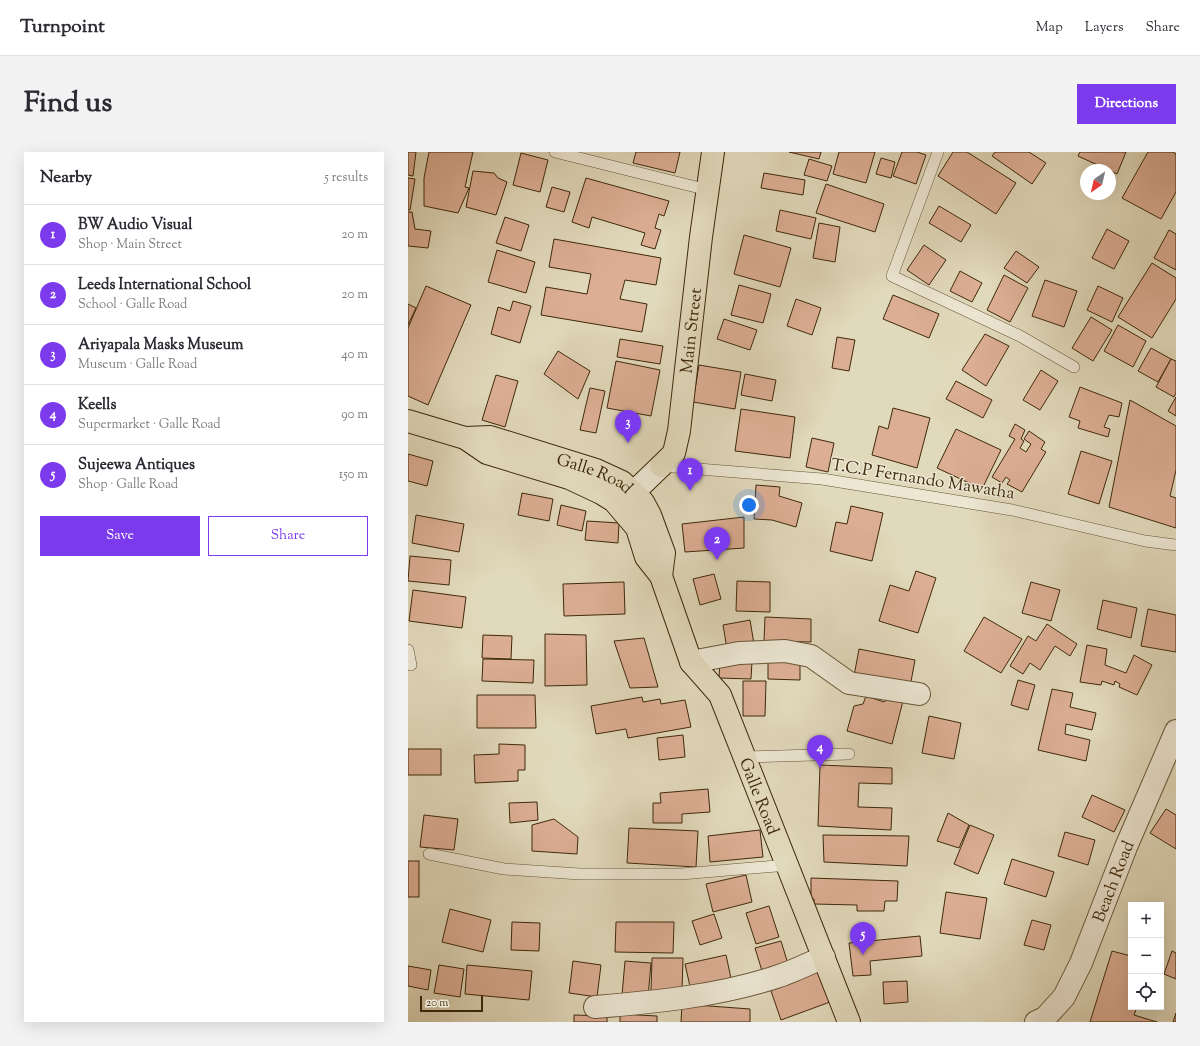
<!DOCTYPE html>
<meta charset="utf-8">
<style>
body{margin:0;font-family:"Sorts Mill Goudy",serif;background:#f2f2f3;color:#2b2b33}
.controls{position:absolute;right:12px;bottom:12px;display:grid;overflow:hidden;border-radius:0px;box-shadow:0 4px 16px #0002}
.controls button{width:36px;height:36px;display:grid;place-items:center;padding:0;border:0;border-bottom:1px solid #e1e1e2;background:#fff;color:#2b2b33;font:20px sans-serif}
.compass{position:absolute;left:672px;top:12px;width:36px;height:36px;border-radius:50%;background:#fff;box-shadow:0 4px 16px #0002;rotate:214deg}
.scale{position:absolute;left:12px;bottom:10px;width:63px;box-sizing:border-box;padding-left:4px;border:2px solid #3e290a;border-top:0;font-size:11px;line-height:14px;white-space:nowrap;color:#3e290a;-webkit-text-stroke:3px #ece6d3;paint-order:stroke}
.you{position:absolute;left:341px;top:353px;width:14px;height:14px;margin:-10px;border:3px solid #fff;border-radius:50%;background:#1a73e8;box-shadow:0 0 0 6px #1a73e833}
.badge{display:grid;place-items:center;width:26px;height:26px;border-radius:50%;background:#7c3aed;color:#fff;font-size:13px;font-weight:700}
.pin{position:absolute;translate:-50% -33px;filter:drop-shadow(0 1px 2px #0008)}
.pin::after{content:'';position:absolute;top:21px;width:14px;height:12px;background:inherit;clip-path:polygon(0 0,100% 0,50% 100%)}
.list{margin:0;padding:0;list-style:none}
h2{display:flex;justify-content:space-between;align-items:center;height:52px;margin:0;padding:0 16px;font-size:17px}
h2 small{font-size:13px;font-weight:400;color:#7c7c81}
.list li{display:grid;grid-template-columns:26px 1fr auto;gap:12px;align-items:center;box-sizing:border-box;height:60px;padding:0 16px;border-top:1px solid #e1e1e2}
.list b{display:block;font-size:15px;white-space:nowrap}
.list p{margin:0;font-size:13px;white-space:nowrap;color:#7c7c81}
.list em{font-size:13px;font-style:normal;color:#7c7c81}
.actions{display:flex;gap:8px;padding:12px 16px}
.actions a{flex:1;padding:9px 0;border:1px solid #7c3aed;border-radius:0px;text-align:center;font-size:14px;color:#7c3aed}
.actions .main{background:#7c3aed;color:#fff}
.icon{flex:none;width:22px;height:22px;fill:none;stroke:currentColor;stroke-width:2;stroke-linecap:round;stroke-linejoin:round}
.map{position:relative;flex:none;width:768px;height:870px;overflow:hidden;border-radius:0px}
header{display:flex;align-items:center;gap:24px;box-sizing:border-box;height:56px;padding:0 20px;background:#fff;border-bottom:1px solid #e1e1e2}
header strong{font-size:19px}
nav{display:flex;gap:22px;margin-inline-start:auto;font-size:14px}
.intro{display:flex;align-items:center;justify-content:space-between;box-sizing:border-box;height:96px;padding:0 24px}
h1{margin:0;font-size:28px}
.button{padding:10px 18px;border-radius:0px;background:#7c3aed;color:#fff;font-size:14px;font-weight:700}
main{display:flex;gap:24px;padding:0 24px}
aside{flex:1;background:#fff;border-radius:0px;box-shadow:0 4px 16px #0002}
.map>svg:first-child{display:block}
</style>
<header>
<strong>Turnpoint</strong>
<nav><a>Map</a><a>Layers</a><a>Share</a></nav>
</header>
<div class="intro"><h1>Find us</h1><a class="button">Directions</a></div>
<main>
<aside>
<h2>Nearby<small>5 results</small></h2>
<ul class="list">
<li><span class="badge">1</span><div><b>BW Audio Visual</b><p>Shop · Main Street</p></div><em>20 m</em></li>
<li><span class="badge">2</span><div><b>Leeds International School</b><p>School · Galle Road</p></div><em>20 m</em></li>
<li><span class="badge">3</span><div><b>Ariyapala Masks Museum</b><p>Museum · Galle Road</p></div><em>40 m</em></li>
<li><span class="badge">4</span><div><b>Keells</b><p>Supermarket · Galle Road</p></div><em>90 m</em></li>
<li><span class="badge">5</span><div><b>Sujeewa Antiques</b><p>Shop · Galle Road</p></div><em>150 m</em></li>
</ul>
<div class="actions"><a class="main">Save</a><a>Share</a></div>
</aside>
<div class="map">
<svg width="768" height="870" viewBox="0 0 768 870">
<rect width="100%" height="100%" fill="#e1d9bb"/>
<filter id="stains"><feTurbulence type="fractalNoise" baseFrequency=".005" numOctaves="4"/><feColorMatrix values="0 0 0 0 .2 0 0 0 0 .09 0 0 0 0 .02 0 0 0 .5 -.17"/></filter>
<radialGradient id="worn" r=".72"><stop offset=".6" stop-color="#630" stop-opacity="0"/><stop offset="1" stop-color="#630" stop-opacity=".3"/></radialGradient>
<g fill="#dcae94" stroke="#3e290a">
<path d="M0,0H8L5,24L0,23Z"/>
<path d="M21,0H65L57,35L61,36L50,61L16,54V26Z"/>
<path d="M228,0H272L267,21L225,11Z"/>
<path d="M381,0H413L411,7Z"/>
<path d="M431,0H467L458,31L425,22Z"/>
<path d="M494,0H509L518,3L508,32L485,24Z"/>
<path d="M545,0H559L608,31L588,62L530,24Z"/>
<path d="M587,0H621L638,11L624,32L584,4Z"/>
<path d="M672,0H718L709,22L670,4Z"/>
<path d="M740,0H765L768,2V40L753,67L714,46Z"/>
<path d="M113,1L140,8L132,40L105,33Z"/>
<path d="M473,6L487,10L483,26L468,22Z"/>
<path d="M401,7L424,14L419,29L396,23Z"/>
<path d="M65,19L86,21L90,26L99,30L88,63L58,55Z"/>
<path d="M356,21L397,28L395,43L353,36Z"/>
<path d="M0,26L7,27L2,58H0Z"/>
<path d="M178,26L261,49L256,64L251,62L247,76L253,78L247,97L233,93L237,81L184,65L181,76L164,70Z"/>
<path d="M418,32L476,52L467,80L408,61Z"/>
<path d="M144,35L162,40L156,60L138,55Z"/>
<path d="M531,54L563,73L553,90L521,71Z"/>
<path d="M372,58L408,66L403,87L368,79Z"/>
<path d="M0,60H4L7,77L23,79L20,96L0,94Z"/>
<path d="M97,65L121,73L113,99L88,91Z"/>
<path d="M411,71L432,75L427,110L405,106Z"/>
<path d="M699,77L721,89L706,117L684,106Z"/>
<path d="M761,78L768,82V118L746,106Z"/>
<path d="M336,83L383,96L372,135L326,122Z"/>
<path d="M146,87L253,106L248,133L217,128L212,147L239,152L234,180L133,163L138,135L179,142L183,122L141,115Z"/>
<path d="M516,93L538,108L521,133L499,118Z"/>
<path d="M89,98L127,110L118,141L80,130Z"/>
<path d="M608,99L631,115L619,131L596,116Z"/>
<path d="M744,111L768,126V147L744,186L710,165Z"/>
<path d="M552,119L574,131L564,150L542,139Z"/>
<path d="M596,123L620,136L602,170L579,158Z"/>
<path d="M637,128L669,139L656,175L624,164Z"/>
<path d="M331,133L363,142L355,171L323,163Z"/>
<path d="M18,134L63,153L20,253L0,244V176Z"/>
<path d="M690,134L715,146L704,170L679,158Z"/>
<path d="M485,143L531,162L521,186L475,167Z"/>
<path d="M388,147L413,156L404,183L379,174Z"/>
<path d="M105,149L123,154L112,191L83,182L90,155L102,159Z"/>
<path d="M0,152L8,156L0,173Z"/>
<path d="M683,165L704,178L685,209L664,196Z"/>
<path d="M316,167L349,178L342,198L309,187Z"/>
<path d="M710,173L738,189L725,215L696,199Z"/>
<path d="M577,182L601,194L578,234L554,218Z"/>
<path d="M429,185L447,188L441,219L424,216Z"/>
<path d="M212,187L255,194L252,212L209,205Z"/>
<path d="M743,196L763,207L750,230L730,219Z"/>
<path d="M150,199L182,219L170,247L136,222Z"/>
<path d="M763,207L768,209V241L766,245L748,235Z"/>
<path d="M208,209L252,218L243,264L199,256Z"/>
<path d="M291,213L333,220L327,257L285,250Z"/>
<path d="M633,218L650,229L632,258L615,248Z"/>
<path d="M337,222L368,228L364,249L333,243Z"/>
<path d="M88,223L110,229L97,275L74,268Z"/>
<path d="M548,229L584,248L575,266L538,247Z"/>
<path d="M672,235L714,251L711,265L701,263L696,275L702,277L700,285L670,276L672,269L661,265Z"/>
<path d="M182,236L197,239L188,281L172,278Z"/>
<path d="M768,245V264L760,259Z"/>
<path d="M722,248L768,274V318L762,344L768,346V376L701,355Z"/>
<path d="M485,256L522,266L509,316L464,303L471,274L480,277Z"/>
<path d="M333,257L387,265L382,306L327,299Z"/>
<path d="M607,272L617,278L613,287L616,289L612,296L618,300L623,292L616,287L621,279L637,290L633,297L638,300L614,340L599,332L602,328L598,325L594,331L584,325L607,287L601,284Z"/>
<path d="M548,277L593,298L574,337L529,316Z"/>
<path d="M404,286L426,291L420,320L398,315Z"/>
<path d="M673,299L704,309L691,352L660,342Z"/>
<path d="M0,302L25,309L19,334L0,329Z"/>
<path d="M348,333L372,335L371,344L394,351L388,375L364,368L346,367Z"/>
<path d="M114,341L145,347L141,369L110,363Z"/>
<path d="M153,353L178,359L174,379L149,373Z"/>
<path d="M443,354L475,361L464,409L422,399L428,370L439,372Z"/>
<path d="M8,363L56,372L51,400L4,391Z"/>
<path d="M336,365V396L277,400L274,372Z"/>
<path d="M179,369L211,371L210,391L177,388Z"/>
<path d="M2,404L43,408L41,433L0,429Z"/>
<path d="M508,419L528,426L510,481L471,469L482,433L501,439Z"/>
<path d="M306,422L313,447L292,453L285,427Z"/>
<path d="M329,429L362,430V460L328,459Z"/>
<path d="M216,430L217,462L156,464L155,432Z"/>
<path d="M623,430L652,438L643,469L614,461Z"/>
<path d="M5,438L58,445L54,476L1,469Z"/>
<path d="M695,448L729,456L723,486L689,477Z"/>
<path d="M740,457L768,463V500L733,494Z"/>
<path d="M357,465L403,467V490L356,489Z"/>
<path d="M576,465L614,487L593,521L556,499Z"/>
<path d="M342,468L346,492L319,497L315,473Z"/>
<path d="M639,472L669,492L662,504L647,494L632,518L622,511L615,522L602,514L620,484L628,489Z"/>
<path d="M137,482L178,483L179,533L137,534Z"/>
<path d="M75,483L104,484L103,507L74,506Z"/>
<path d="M236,486L250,535L222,536L206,489Z"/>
<path d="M679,493L699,497L697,513L718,521L726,503L744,513L729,543L711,535L712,532L707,529L706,533L694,529L693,533L672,530Z"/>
<path d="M451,497L507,508L502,535L446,524Z"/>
<path d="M360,505H392V528L360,527Z"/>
<path d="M75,507L126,508L125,531L74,529Z"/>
<path d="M312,508L344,509L343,527L311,526Z"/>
<path d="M610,528L627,533L620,558L603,553Z"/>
<path d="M335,529H358L357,564H335Z"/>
<path d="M644,537L665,541L662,555L688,561L684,578L658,572L657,582L682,588L678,609L630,598Z"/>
<path d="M69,543H127L128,576H69Z"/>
<path d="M458,544L476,550L482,545L495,549L484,592L439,579L446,554L455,552Z"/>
<path d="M234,545L235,550L252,547L253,552L277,548L283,575L220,586L218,577L188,582L183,554Z"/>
<path d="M521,564L553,571L546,607L514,601Z"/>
<path d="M275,583L277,605L251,608L249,586Z"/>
<path d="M91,592L117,593V618H110V629L67,631L66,603L91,602Z"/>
<rect x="0" y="597" width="33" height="26"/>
<path d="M412,613L484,616V632L451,631L450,655L484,656L483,678L410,674Z"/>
<path d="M300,637L302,660L274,662V671H245V651H253L252,641Z"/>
<path d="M684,643L717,658L706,680L674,665Z"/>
<path d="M129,650L130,668L102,671L101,651Z"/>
<path d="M758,657L768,663V697L742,681Z"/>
<path d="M540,661L561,673L551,696L529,689Z"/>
<path d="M16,663L50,667L46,698L12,695Z"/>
<path d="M146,667L170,685L169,702L124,699V673Z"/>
<path d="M562,673L586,683L570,722L546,712Z"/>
<path d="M221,676L290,679L288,715L219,711Z"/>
<path d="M352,678L355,705L302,710L300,684Z"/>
<path d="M657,680L687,688L680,713L650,704Z"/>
<path d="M415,683L501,684L499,714L416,710Z"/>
<path d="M604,707L646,720L638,745L596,732Z"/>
<rect x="0" y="709" width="11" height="36"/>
<path d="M338,723L344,750L305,760L298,732Z"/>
<path d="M403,726L490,729L489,749H477L476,759H449V753L406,752V747H403Z"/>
<path d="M538,740L579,746L572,787L532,781Z"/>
<path d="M361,754L371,785L348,792L338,761Z"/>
<path d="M42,757L83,768L75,800L34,790Z"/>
<path d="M306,762L314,786L292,793L284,769Z"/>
<path d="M624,768L643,773L636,798L616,793Z"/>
<path d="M104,770L132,771L131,799L103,798Z"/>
<path d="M208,770H266L265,801L207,800Z"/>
<path d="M512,784L514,804L462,809L463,823L445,824L441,791Z"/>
<path d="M373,789L380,812L354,819L347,796Z"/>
<path d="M704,799L723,804V855H729L726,863L749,870H682Z"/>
<path d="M764,799L768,801V827L756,822Z"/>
<path d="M318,803L324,831L283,839L277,812Z"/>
<path d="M244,806H275L274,840L243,839Z"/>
<path d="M165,809L193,813L189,845L161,841Z"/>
<path d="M217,809L243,811L240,845L214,843Z"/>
<path d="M31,813L56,817L52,845L26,841Z"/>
<path d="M59,813L124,819L121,848L57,842Z"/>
<path d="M0,814L23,818L20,838L0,834Z"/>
<path d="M411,819L422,850L373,868L362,836Z"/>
<path d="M499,829L500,850L476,852L475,830Z"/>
<path d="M274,852L342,857V870H273Z"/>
<path d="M768,861V870H765Z"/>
<path d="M212,862L249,864V870H212Z"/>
<path d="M166,863L199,864V870H166Z"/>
</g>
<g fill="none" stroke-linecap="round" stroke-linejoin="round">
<g stroke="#675536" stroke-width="12">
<g id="lane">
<path d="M147,0L300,38"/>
<path d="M530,0L484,124L612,184L666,215"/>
<path d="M253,314L414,327L604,358L737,389L768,393"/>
<path d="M0,498L3,513"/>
<path d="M337,605L441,602"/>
<path d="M21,702L96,717L172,722H273L380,713"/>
</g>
</g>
<g stroke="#675536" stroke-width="24">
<g id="street">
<path d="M283,510L331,501L377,499L403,504L441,531L511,542"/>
<path d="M187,855C247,850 310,844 368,825C384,820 400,812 416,805"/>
<path id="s1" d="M628,870L637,866L656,845L673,811L718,695L768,579"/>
</g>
</g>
<g stroke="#3e290a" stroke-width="24">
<path id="secondary" d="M226,340L253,314"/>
</g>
<g stroke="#3e290a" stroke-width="24">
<g id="primary">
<path id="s2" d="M253,314L266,301L271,279L293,85L305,0"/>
</g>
</g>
<g stroke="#3e290a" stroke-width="24">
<g id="highway">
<path id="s3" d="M0,269L57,286L79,301L161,326L193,341L206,349L229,376L238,405L253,424L283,510L312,543L441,870"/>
<path id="s4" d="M57,286L82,285L188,318L214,330L235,350L242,363L256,401L253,424"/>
</g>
</g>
<use href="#lane" stroke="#ece6d3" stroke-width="11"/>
<use href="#street" stroke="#ece6d3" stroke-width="22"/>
<use href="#secondary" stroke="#ece6d3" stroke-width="22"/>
<use href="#primary" stroke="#e1d9bb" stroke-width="22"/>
<use href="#highway" stroke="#e1d9bb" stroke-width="22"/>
</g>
<g text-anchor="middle" stroke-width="3" stroke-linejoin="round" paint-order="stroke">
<g font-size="17" fill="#3e290a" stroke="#ece6d3">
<text dy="6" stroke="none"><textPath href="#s2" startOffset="142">Main Street</textPath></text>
<text dy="6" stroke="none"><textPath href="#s4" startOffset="136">Galle Road</textPath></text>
<text transform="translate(515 326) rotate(9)" y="6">T.C.P Fernando Mawatha</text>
<text dy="6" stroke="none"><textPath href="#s3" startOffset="556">Galle Road</textPath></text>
<text dy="6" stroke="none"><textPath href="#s1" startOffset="164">Beach Road</textPath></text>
</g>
</g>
<rect width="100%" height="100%" filter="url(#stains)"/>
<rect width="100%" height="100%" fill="url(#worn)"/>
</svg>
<div class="controls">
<button>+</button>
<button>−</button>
<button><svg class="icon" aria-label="locate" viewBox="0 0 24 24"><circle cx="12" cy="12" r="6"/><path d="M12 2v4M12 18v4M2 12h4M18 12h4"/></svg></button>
</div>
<svg class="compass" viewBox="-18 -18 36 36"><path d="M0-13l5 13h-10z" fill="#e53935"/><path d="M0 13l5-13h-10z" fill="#7c7c81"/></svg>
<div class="scale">20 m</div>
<div class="you"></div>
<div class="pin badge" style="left:282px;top:339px">1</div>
<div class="pin badge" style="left:309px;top:408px">2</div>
<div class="pin badge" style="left:220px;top:291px">3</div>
<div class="pin badge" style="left:412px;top:616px">4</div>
<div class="pin badge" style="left:455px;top:803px">5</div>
</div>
</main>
